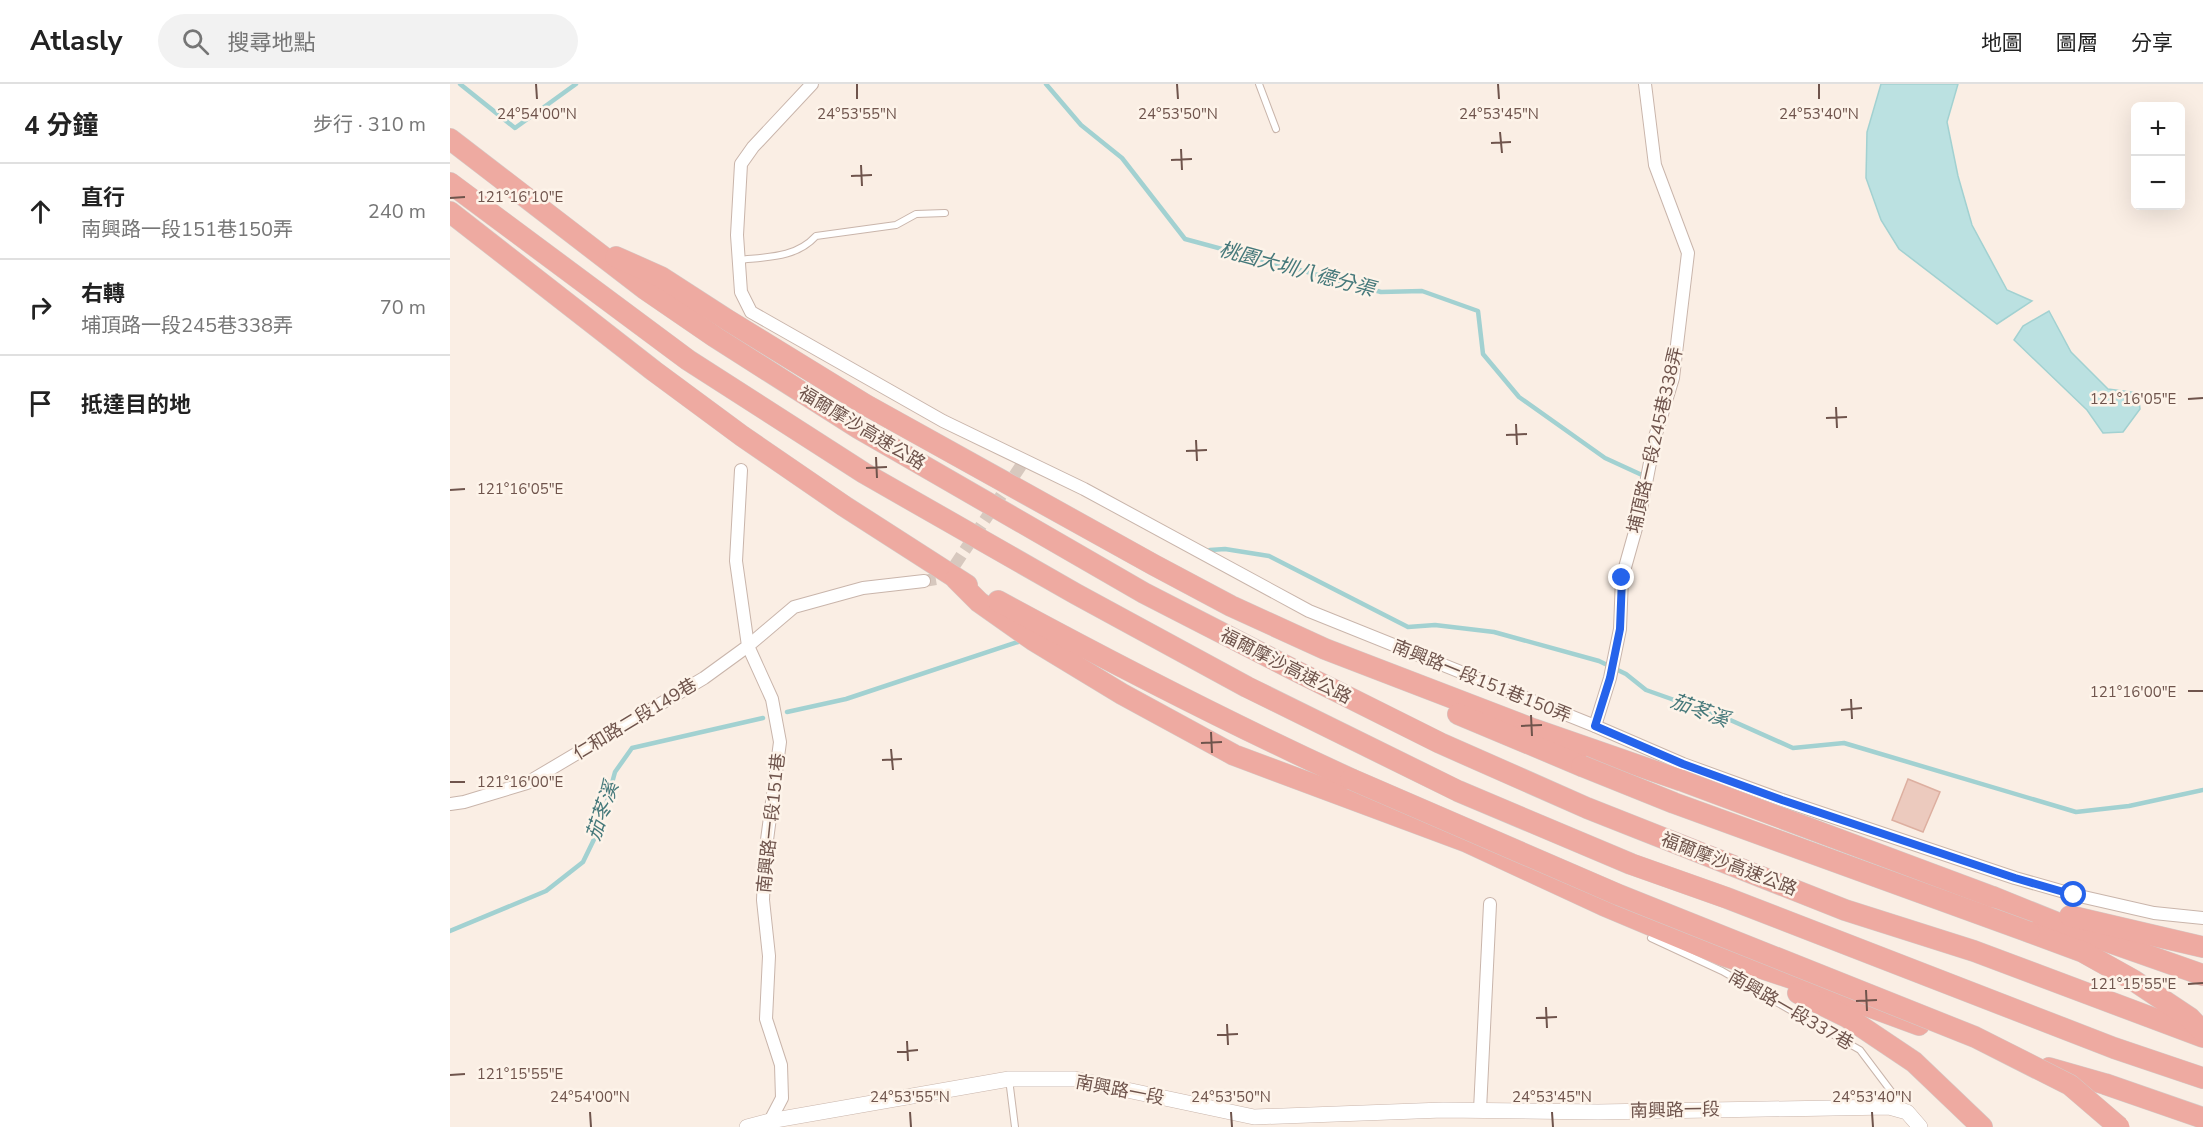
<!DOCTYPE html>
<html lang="zh-TW">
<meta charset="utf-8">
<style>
body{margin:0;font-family:"Nunito Sans","Noto Sans TC",sans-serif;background:#f2f2f2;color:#222}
.controls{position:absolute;right:18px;top:18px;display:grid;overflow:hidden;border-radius:9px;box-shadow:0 6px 24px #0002}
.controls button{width:54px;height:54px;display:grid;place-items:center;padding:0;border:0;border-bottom:2px solid #e0e0e0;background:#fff;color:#222;font:30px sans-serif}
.stop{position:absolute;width:18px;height:18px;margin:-14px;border:4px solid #2563eb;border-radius:50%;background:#fff}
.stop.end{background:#2563eb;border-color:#fff;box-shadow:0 2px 6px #0008}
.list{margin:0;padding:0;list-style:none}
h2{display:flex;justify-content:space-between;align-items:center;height:78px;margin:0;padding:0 24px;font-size:26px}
h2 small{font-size:20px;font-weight:400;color:#767676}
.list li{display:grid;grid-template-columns:39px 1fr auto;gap:18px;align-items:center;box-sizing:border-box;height:96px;padding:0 24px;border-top:2px solid #e0e0e0}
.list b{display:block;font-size:22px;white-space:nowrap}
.list p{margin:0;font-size:20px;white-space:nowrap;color:#767676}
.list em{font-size:20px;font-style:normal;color:#767676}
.icon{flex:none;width:33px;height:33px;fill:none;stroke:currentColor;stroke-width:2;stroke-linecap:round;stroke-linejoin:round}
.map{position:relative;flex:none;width:1753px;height:1043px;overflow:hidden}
header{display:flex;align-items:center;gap:36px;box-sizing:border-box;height:84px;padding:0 30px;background:#fff;border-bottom:2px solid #e0e0e0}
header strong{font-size:28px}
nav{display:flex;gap:33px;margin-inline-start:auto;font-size:21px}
.search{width:420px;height:54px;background:#f2f2f2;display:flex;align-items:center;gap:15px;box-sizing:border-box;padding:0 21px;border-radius:33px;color:#767676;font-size:22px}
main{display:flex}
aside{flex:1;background:#fff}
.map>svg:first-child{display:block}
</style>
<header>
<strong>Atlasly</strong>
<div class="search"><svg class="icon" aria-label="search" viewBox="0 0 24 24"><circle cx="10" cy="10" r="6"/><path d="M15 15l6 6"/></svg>搜尋地點</div>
<nav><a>地圖</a><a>圖層</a><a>分享</a></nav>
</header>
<main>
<aside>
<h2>4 分鐘<small>步行 · 310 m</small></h2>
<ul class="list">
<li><svg class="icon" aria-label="ahead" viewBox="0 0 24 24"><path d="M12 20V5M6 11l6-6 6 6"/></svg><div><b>直行</b><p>南興路一段151巷150弄</p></div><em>240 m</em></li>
<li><svg class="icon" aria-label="right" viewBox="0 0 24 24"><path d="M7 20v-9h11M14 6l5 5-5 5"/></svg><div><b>右轉</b><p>埔頂路一段245巷338弄</p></div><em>70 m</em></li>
<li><svg class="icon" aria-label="arrive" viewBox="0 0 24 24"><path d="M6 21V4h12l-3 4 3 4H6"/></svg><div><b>抵達目的地</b></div></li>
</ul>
</aside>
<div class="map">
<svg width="1753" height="1043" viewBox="0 0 1753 1043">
<rect width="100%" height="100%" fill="#faeee4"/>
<g fill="#bbe1e1" stroke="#a2d1d1" stroke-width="1.5">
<path d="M1431,0H1508L1497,38L1508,92L1522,141L1557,206L1582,217L1547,240L1449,165L1431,136L1416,94L1417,48Z"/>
<path d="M1599,227L1621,268L1658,305L1688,309L1690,325L1673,348L1653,349L1637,326L1564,256L1573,242Z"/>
</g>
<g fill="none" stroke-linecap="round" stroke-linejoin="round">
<g stroke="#a2d1d1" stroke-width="4.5">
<path d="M10,0L65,44L126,0"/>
<path d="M596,0L631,41L672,74L735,155L931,208L972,207L1028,227L1033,270L1069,313L1155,374L1192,391"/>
<path d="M760,466L775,465L819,472L958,543L985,541L1044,548L1149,577L1176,590L1196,606L1278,635L1343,664L1394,659L1626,728L1679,722L1753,706"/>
<path d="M337,628L396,615L571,557"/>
<path d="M0,847L96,807L133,778L150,743L165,688L182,664L313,634"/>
</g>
</g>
<path fill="#eccabe" stroke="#ddafa0" stroke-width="1.5" d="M1458,695L1490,708L1473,748L1442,736Z"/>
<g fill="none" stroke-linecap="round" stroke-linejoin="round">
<path stroke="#d7c8be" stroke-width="12" stroke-dasharray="12 6" stroke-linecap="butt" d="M474,497L486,495L501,487L574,377"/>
<g stroke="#c9b5ab" stroke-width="8">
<g id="service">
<path d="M809,0L826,45"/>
<path d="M289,176C317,173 346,174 366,152L446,141L466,130L495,129"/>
<path d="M1201,854L1272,887L1410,966L1453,1023"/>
<path d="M559,995L565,1043"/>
</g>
</g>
<g stroke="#c9b5ab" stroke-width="14">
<g id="minor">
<path d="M362,0L303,63L291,80L287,151L291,208L301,228L493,337L634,405L859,527L1145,642L1233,680L1332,716L1565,794L1625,811L1704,829L1753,834"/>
<path d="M1145,642L1160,594L1170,545L1172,494L1190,430L1205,353L1223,294L1238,169L1205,81L1195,0"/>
<path d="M0,720L14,718L77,699L254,594L298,562L286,477L291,386"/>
<path d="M1030,1026L1040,820"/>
<path d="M320,1037L332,1014L331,981L316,935L319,872L313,816L315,771L330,658L322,615L298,562L344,523L413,504L474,497"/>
</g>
</g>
<g stroke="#c9b5ab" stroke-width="16">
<path id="tertiary" d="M297,1043L320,1037L559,995H625L804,1033L993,1026L1148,1028L1439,1023L1457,1028L1470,1043"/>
</g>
<g stroke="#d4ccc9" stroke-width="22">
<g id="motorway">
<path d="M0,55L195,205L265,253L408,344L694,509L844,586L990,659L1137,724L1395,826L1524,867L1753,953"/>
<path d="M0,99L238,276L414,389L626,510L797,603L1008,707L1181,780L1277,814L1664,964L1753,994"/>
<path d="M0,128L204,287L292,352L394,422L517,501"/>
<path d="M166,173L211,193L276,235L416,321L704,481L781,522L875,565L1083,645L1230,696"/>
<path d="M506,495L529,518L583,556L672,610L784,671L1017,758L1153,821L1272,871L1350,897L1469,941"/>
<path d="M548,517C664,580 781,640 901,695"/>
<path d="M1008,630L1132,682"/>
<path d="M1543,813L1625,846L1753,891"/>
<path d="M1620,832L1753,863"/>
<path d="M1579,848L1633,868L1683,896L1740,934L1753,948"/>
<path d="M1348,909L1397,933L1464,978L1532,1043"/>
<path d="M1599,984L1655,1000L1753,1034"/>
</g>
</g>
<use href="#service" stroke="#fff" stroke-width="6"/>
<use href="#minor" stroke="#fff" stroke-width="12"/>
<use href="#tertiary" stroke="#fff" stroke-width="15"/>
<use href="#motorway" stroke="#eeaaa1" stroke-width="21"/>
<g stroke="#d4ccc9" stroke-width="22" stroke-linecap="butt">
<g id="motorway-bridge">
<path d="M1132,682L1224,719L1579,848"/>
<path d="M901,695L1169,811L1525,953L1620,1001L1669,1043"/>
<path d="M1230,696L1543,813"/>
</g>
</g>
<use href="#motorway-bridge" stroke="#eeaaa1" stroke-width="21"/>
</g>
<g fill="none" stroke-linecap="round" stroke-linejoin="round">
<path stroke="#2563eb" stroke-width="8" d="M1172,494L1170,545L1160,594L1145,642L1233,680L1332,716L1565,794L1624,811"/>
</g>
<path fill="none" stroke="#6f544c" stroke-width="2" d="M86,0L87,15M407,0V15M727,0L728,15M1048,0L1049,15M1369,0V15M1050,48L1052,69M1041,59L1061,58M731,65L732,86M721,76L742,75M411,81L412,102M401,92L422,91M0,114L15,113M1738,315L1753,314M1386,323L1387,344M1376,334L1397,333M1066,340L1067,361M1056,351L1077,350M746,356L747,377M736,367L757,366M426,373L427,394M416,384L437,383M0,406L15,405M1738,607H1753M1401,615L1402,635M1391,626L1412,624M1081,631L1082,652M1071,642L1092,641M761,648L762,669M751,659L772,658M441,665L443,686M432,676L452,675M0,698H15M1738,900L1753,899M1416,906L1417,927M1406,917L1427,916M1096,923L1097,944M1086,934L1107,933M777,940L778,961M767,951L788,950M457,957L458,977M447,968L468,966M0,991L15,990M140,1028L141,1043M460,1028L461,1043M781,1028L782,1043M1102,1028L1103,1043M1422,1028L1423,1043"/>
<g text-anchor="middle" stroke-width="5" stroke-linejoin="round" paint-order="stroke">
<g font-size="18" fill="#6f544c" stroke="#fdf3e9">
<text transform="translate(412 344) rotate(31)" y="6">福爾摩沙高速公路</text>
<text transform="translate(1205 356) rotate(-77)" y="6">埔頂路一段245巷338弄</text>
<text transform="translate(836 582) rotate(27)" y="6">福爾摩沙高速公路</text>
<text transform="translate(1032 597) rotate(22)" y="6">南興路一段151巷150弄</text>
<text transform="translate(185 635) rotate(-31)" y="6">仁和路二段149巷</text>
<text transform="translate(321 739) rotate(-84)" y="6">南興路一段151巷</text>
<text transform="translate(1279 780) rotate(21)" y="6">福爾摩沙高速公路</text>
<text transform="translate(1341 926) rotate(30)" y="6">南興路一段337巷</text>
<text transform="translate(670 1006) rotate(11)" y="6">南興路一段</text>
<text transform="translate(1225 1026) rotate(-1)" y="6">南興路一段</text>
</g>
<g font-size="20" font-style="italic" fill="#45787a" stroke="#fdf3e9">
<text transform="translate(847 185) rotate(15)" y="7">桃園大圳八德分渠</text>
<text transform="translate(1250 626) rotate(20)" y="7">茄苳溪</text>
<text transform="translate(152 727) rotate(-71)" y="7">茄苳溪</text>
</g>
</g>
<g font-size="15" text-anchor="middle" fill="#6f544c" stroke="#fdf3e9" stroke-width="5" stroke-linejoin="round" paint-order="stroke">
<text x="87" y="35">24°54'00"N</text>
<text x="407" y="35">24°53'55"N</text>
<text x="728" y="35">24°53'50"N</text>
<text x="1049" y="35">24°53'45"N</text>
<text x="1369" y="35">24°53'40"N</text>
<text x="70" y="118">121°16'10"E</text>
<text x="1683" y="320">121°16'05"E</text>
<text x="70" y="410">121°16'05"E</text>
<text x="1683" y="613">121°16'00"E</text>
<text x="70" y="703">121°16'00"E</text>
<text x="1683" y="905">121°15'55"E</text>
<text x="70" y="995">121°15'55"E</text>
<text x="140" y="1018">24°54'00"N</text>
<text x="460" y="1018">24°53'55"N</text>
<text x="781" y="1018">24°53'50"N</text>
<text x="1102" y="1018">24°53'45"N</text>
<text x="1422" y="1018">24°53'40"N</text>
</g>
</svg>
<div class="controls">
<button>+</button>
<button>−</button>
</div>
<div class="stop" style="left:1624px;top:811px"></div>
<div class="stop end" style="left:1172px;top:494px"></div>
</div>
</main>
